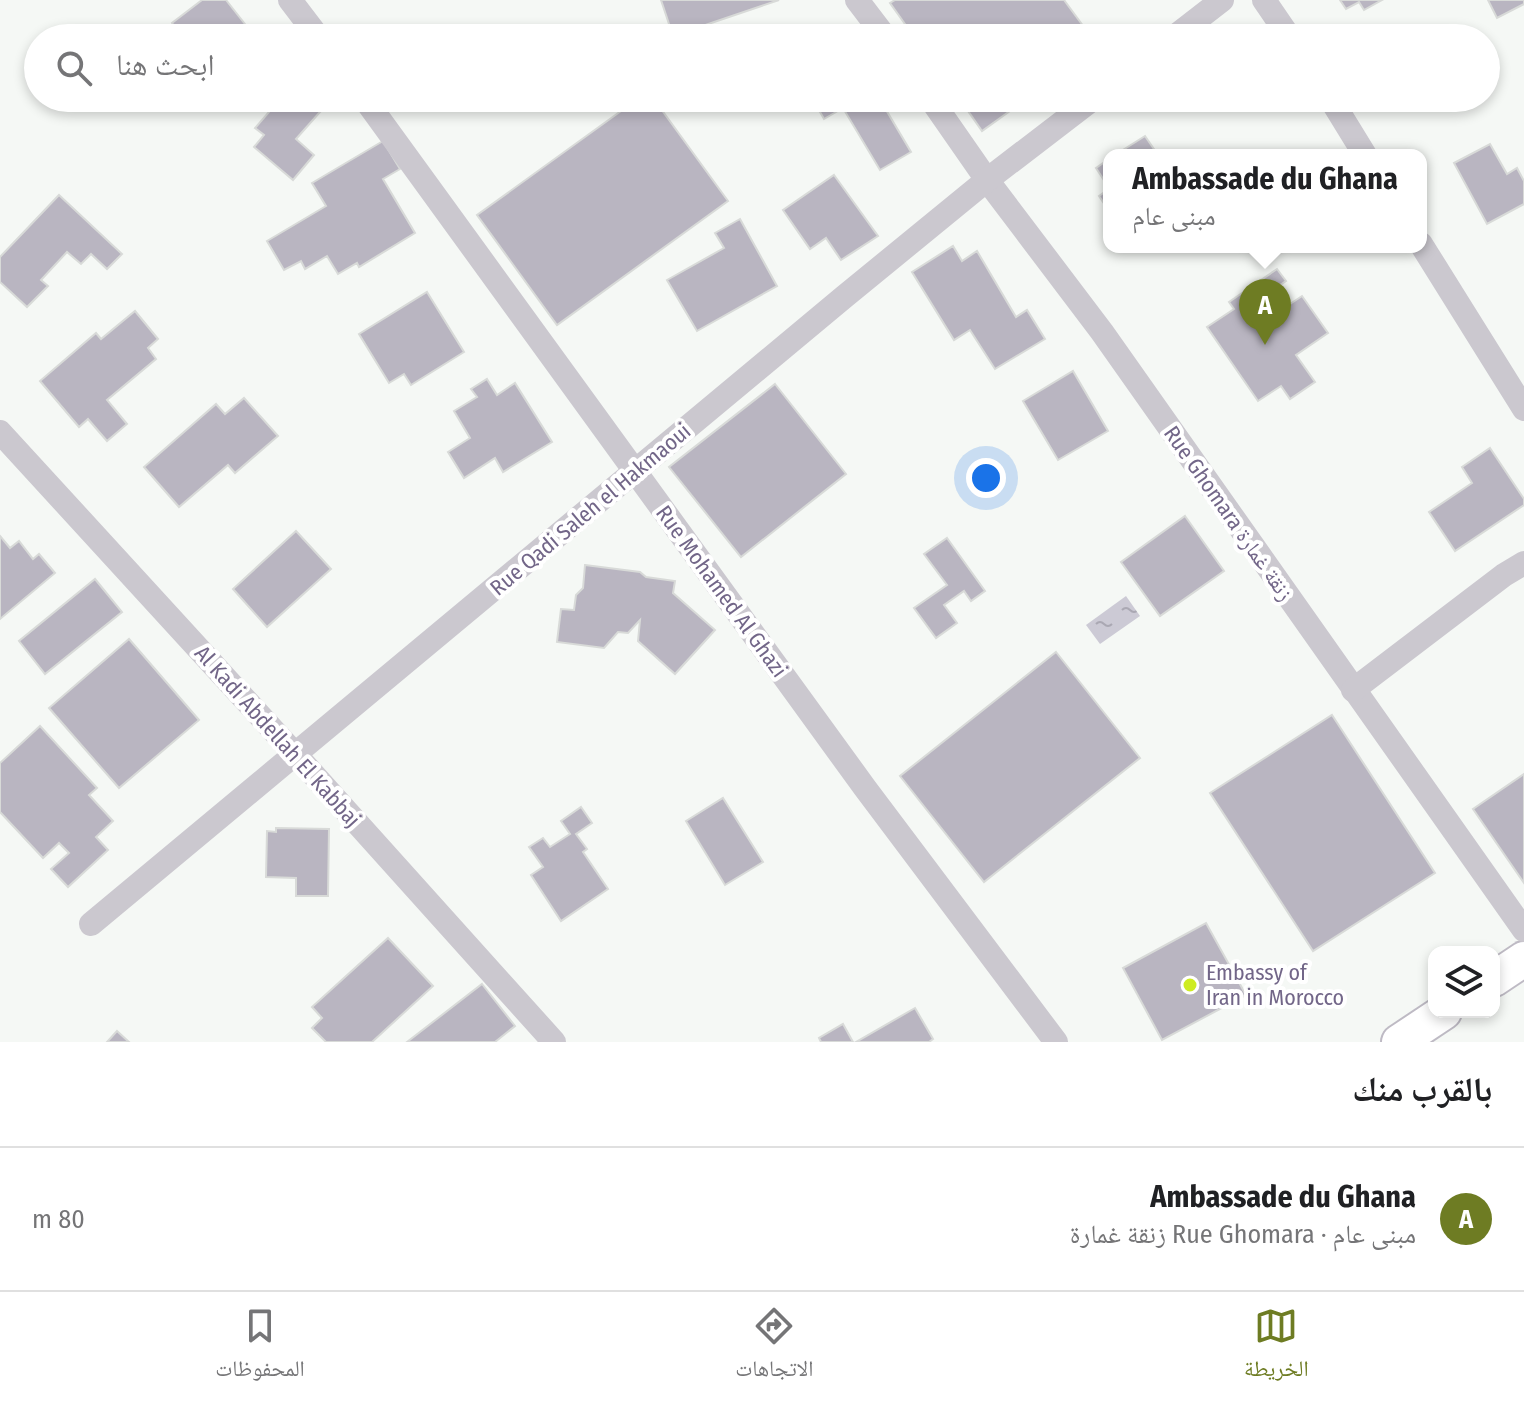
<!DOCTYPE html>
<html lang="ar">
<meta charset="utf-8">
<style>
body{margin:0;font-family:"Fira Sans Condensed","Noto Naskh Arabic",sans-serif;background:#f2f2f2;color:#202124;direction:rtl}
.controls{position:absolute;right:24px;bottom:24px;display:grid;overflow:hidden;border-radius:16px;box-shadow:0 4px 12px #0003}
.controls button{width:72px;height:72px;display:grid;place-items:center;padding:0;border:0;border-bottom:2px solid #e0e0e0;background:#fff;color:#202124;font:40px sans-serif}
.you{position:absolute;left:986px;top:478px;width:28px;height:28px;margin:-20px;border:6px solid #fff;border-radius:50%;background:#1a73e8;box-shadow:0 0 0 12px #1a73e833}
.badge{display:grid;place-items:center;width:52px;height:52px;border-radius:50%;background:#6e7c23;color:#fff;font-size:26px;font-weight:700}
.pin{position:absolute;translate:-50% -66px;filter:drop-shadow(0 2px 4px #0008)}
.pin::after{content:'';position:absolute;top:42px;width:28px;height:24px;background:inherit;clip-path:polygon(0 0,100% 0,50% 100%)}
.popup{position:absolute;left:1103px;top:149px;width:324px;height:104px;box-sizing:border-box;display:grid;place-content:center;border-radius:16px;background:#fff;filter:drop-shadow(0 2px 6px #0005);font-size:26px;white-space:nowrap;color:#757577}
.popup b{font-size:30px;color:#202124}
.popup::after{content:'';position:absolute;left:50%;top:100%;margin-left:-16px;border:16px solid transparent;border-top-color:#fff}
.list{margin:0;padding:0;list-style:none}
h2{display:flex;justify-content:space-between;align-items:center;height:104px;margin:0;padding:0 32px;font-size:34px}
h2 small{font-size:26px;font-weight:400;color:#757577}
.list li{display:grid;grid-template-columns:52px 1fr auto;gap:24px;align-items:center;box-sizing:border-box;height:144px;padding:0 32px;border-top:2px solid #e0e0e0}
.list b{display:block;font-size:30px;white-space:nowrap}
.list p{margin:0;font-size:26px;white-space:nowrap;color:#757577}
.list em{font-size:26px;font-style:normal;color:#757577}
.icon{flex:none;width:44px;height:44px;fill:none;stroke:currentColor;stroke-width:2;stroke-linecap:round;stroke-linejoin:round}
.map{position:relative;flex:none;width:1524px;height:1042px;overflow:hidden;direction:ltr}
.search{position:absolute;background:#fff;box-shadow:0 4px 12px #0003;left:24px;right:24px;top:24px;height:88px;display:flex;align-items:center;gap:20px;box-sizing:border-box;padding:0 28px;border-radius:44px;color:#757577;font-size:30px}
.sheet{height:248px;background:#fff}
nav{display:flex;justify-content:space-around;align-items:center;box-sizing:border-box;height:112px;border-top:2px solid #e0e0e0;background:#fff;font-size:22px;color:#757577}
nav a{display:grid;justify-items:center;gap:4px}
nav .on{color:#6e7c23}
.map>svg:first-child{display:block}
</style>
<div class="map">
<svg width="1524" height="1042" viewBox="0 0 1524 1042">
<defs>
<pattern id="water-ripples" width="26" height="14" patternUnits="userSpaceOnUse" patternTransform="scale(2)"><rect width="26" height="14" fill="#cccad5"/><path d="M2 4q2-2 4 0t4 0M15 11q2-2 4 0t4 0" fill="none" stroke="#aaa8b3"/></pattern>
</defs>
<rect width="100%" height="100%" fill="#f5f8f5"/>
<path fill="url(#water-ripples)" d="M1126,596L1140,616L1100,644L1086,625Z"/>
<g fill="#b9b5c1" stroke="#d8dad8" stroke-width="2">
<path d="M202,0H226L256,38H184L172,23Z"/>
<path d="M661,0H779L673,36Z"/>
<path d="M895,0H1064L1092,38H915L890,3Z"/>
<path d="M1340,0H1382L1364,10L1359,2L1346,9Z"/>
<path d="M1488,0H1524V4L1497,18Z"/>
<path d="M281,98H323L328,103L296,139L314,155L293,180L254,147L264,135L255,128Z"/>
<path d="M639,98H653L728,201L557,325L477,215Z"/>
<path d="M812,98H879L911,152L880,170L843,108L824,119Z"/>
<path d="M959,98H1028L982,131Z"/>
<path d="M1145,136L1158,155H1115Z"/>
<path d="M383,141L400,169L383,179L415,233L359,267L357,263L338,274L327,256L305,269L301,261L284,270L267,241L326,206L312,183Z"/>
<path d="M1490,144L1507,174L1517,168L1524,181V204L1487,224L1454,163Z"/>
<path d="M1109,159V188L1096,168Z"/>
<path d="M834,175L878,236L841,260L826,238L810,249L783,210Z"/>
<path d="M1109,189V211L1099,196Z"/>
<path d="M59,195L122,254L107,269L91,254L81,264L67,252L41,280L48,286L27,307L0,282V257Z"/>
<path d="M740,219L777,286L697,331L667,280L724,248L715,233Z"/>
<path d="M953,246L962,261L977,251L1016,317L1027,310L1045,339L995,369L970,330L954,340L912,272Z"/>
<path d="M1277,269L1286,281L1260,299L1272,316L1302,296L1328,333L1296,355L1315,382L1290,399L1281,386L1258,401L1207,327L1234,309L1229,302Z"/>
<path d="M427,292L464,352L411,385L404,374L389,383L359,334Z"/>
<path d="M135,311L158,339L148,348L156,359L107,400L127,424L107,441L88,419L79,427L40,381L96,333L101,339Z"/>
<path d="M1073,371L1108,431L1058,460L1023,401Z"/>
<path d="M487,379L497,395L515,383L552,442L503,472L495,458L464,478L448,452L470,438L454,411L477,397L471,389Z"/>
<path d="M775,384L846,474L741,557L669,467Z"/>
<path d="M244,398L278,436L235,473L228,465L179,507L144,467L216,404L225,414Z"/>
<path d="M1490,448L1524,499V505L1455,551L1429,512L1472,483L1462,467Z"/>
<path d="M1185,516L1224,571L1160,616L1121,562Z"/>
<path d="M296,531L331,569L267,627L233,589Z"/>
<path d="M0,536L10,548L19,541L33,559L39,554L55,573L0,619Z"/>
<path d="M947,538L985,591L971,601L964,591L944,605L957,623L936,638L914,608L947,585L924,554Z"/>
<path d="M585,565L640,572L646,577L675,581L673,593L715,630L675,674L638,641L640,620L628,633L618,632L604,648L557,642L561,609L574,610L576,595L583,588Z"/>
<path d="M95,579L122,612L45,674L19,641Z"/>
<path d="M129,639L199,720L119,788L49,708Z"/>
<path d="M1056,652L1140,758L984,882L900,776Z"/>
<path d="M1332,715L1435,873L1313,951L1210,793Z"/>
<path d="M40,726L97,788L89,795L113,821L96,837L108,850L68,887L51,869L69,853L59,843L43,858L0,812V763Z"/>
<path d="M1524,774V883L1473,809Z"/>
<path d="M723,798L763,862L725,885L686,821Z"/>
<path d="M581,807L592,823L576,834L587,849L583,852L608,889L561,921L531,875L543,867L529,847L543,838L550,847L570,834L561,821Z"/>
<path d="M276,828L329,829L328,896H296V878L266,877L267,831L276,832Z"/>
<path d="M1206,923L1246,995L1162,1040L1123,968Z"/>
<path d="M388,938L433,986L372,1042H326L312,1028L322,1018L312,1007Z"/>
<path d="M482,984L515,1026L495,1042H407Z"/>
<path d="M915,1008L933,1039L929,1042H856Z"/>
<path d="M843,1024L853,1042H821L819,1038Z"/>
<path d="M117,1031L129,1042H107Z"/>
</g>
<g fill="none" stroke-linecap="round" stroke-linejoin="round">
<g stroke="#bebac4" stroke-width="38">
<g id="secondary">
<path d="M1494,979L1524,959"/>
<path d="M1399,1042L1444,1012"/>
</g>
</g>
<g stroke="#cbc8cf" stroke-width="24">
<path d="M290,0L319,38"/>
<path d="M857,0L886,38"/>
<path d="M1264,0L1290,38"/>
<path d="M1173,38L1222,0"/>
<path d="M364,98L865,788L1056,1042"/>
<path d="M930,98L987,180L1102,332L1524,930"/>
<path d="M1330,98L1365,155"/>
<path d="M1421,244L1524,409"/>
<path d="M0,432L295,754L554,1042"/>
<path d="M1353,690L1504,575L1524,563"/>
<path d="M91,924L844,297L987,180L1094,98"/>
</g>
<use href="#secondary" stroke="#fff" stroke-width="34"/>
</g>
<circle fill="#ceec21" stroke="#fff" stroke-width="3" cx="1190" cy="985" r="8"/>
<g text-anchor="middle" stroke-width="8" stroke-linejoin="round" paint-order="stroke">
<g font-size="22" fill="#726688" stroke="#fff">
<text transform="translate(590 509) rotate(-40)" y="8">Rue Qadi Saleh el Hakmaoui</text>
<text transform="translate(1229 513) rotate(55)" y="8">Rue Ghomara زنقة غمارة</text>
<text transform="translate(722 591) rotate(54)" y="8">Rue Mohamed Al Ghazi</text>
<text transform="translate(278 736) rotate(48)" y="8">Al Kadi Abdellah El Kabbaj</text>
</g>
<g font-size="22" fill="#726688" stroke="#fff" text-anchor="start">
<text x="1206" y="980">Embassy of<tspan x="1206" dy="25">Iran in Morocco</tspan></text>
</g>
</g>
</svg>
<div class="controls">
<button><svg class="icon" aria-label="layers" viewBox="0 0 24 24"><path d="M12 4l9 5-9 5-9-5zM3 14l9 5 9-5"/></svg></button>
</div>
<div class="you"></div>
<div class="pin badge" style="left:1265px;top:345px">A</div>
<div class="popup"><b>Ambassade du Ghana</b>مبنى عام</div>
<div class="search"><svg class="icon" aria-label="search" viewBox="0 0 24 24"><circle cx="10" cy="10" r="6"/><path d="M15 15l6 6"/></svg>ابحث هنا</div>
</div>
<section class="sheet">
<h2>بالقرب منك<small></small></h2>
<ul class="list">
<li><span class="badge">A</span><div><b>Ambassade du Ghana</b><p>مبنى عام · Rue Ghomara زنقة غمارة</p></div><em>80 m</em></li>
</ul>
</section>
<nav>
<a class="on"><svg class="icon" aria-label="map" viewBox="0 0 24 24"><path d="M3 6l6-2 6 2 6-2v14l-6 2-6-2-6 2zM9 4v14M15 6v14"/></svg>الخريطة</a>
<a><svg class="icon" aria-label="directions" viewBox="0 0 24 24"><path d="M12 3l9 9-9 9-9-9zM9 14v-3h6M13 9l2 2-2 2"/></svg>الاتجاهات</a>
<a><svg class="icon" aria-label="saved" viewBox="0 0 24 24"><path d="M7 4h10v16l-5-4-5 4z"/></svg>المحفوظات</a>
</nav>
